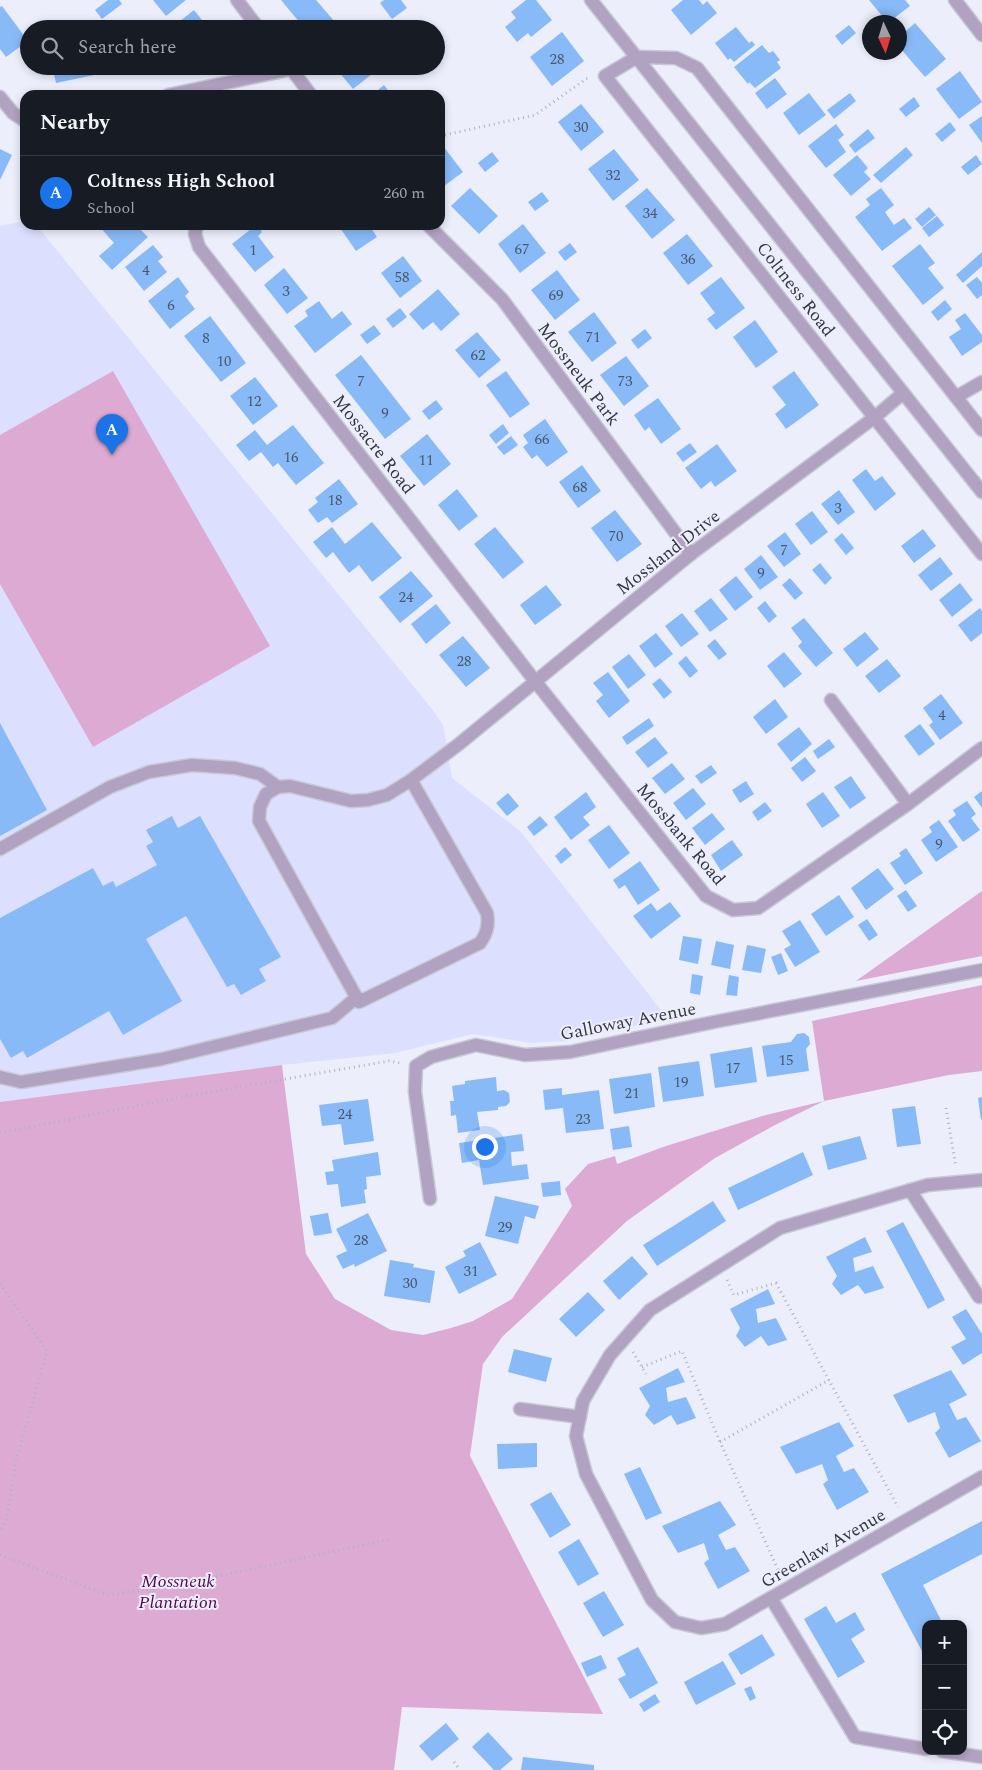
<!DOCTYPE html>
<meta charset="utf-8">
<style>
body{margin:0;font-family:Spectral,serif;background:#242831;color:#f1f3f6}
.controls{position:absolute;right:15px;bottom:15px;display:grid;overflow:hidden;border-radius:10px;box-shadow:0 2px 8px #0003}
.controls button{width:45px;height:45px;display:grid;place-items:center;padding:0;border:0;border-bottom:1px solid #363941;background:#171b24;color:#f1f3f6;font:25px sans-serif}
.compass{position:absolute;left:862px;top:15px;width:45px;height:45px;border-radius:50%;background:#171b24;box-shadow:0 2px 8px #0003;rotate:176deg}
.you{position:absolute;left:484px;top:1146px;width:18px;height:18px;margin:-12px;border:4px solid #fff;border-radius:50%;background:#1a73e8;box-shadow:0 0 0 8px #1a73e833}
.badge{display:grid;place-items:center;width:32px;height:32px;border-radius:50%;background:#1a73e8;color:#fff;font-size:16px;font-weight:700}
.pin{position:absolute;translate:-50% -41px;filter:drop-shadow(0 1px 2px #0008)}
.pin::after{content:'';position:absolute;top:26px;width:18px;height:15px;background:inherit;clip-path:polygon(0 0,100% 0,50% 100%)}
.list{margin:0;padding:0;list-style:none}
h2{display:flex;justify-content:space-between;align-items:center;height:65px;margin:0;padding:0 20px;font-size:21px}
h2 small{font-size:16px;font-weight:400;color:#9ea1a6}
.list li{display:grid;grid-template-columns:32px 1fr auto;gap:15px;align-items:center;box-sizing:border-box;height:75px;padding:0 20px;border-top:1px solid #363941}
.list b{display:block;font-size:19px;white-space:nowrap}
.list p{margin:0;font-size:16px;white-space:nowrap;color:#9ea1a6}
.list em{font-size:16px;font-style:normal;color:#9ea1a6}
.icon{flex:none;width:28px;height:28px;fill:none;stroke:currentColor;stroke-width:2;stroke-linecap:round;stroke-linejoin:round}
.map{position:relative;flex:none;width:982px;height:1770px;overflow:hidden}
.search{position:absolute;background:#171b24;box-shadow:0 2px 8px #0003;left:20px;top:20px;width:425px;height:55px;display:flex;align-items:center;gap:12px;box-sizing:border-box;padding:0 18px;border-radius:28px;color:#9ea1a6;font-size:19px}
.panel{position:absolute;background:#171b24;box-shadow:0 2px 8px #0003;left:20px;top:90px;width:425px;height:140px;border-radius:15px}
.map>svg:first-child{display:block}
</style>
<div class="map">
<svg width="982" height="1770" viewBox="0 0 982 1770">
<rect width="100%" height="100%" fill="#eceefc"/>
<path fill="#dcdffe" d="M25,221V225H36L432,709L443,725L452,778L521,832L668,1019L564,1041L532,1043L473,1034L395,1053L282,1065L0,1102V226Z"/>
<g fill="#ddaad3">
<path d="M113,371L270,646L93,747L0,584V435Z"/>
<path d="M982,891V956L856,981Z"/>
<path d="M982,985V1071L949,1075L824,1101L775,1125L715,1158L627,1221L502,1337L483,1364L470,1456L603,1714L402,1707L394,1770H0V1102L282,1065L306,1254L335,1299L391,1330L423,1335L451,1328L473,1321L512,1299L572,1206L565,1189L588,1164L615,1156L617,1164L666,1146L766,1115L824,1101L812,1021Z"/>
</g>
<g fill="#88baf7">
<path d="M108,0H119L122,4L102,19L95,10Z"/>
<path d="M153,0H186L166,16Z"/>
<path d="M281,0H316L335,22L327,29H305Z"/>
<path d="M384,0H401L407,8L392,19L380,3Z"/>
<path d="M526,0H536L552,20L531,37L528,33L517,42L505,27L516,18L511,12Z"/>
<path d="M683,0H699L703,5L707,1L717,13L691,35L671,10Z"/>
<path d="M869,0H905L910,6L889,22H887Z"/>
<path d="M2,6L28,41L6,57L0,49V7Z"/>
<path d="M194,10L209,29H178L175,25Z"/>
<path d="M915,23L946,59L925,77L900,48V36Z"/>
<path d="M849,25L856,33L842,45L835,36Z"/>
<path d="M736,27L749,43L752,41L755,45L734,62L730,58L728,60L715,43Z"/>
<path d="M562,32L584,61L552,86L530,57Z"/>
<path d="M762,45L769,53L773,51L780,60L777,62L781,68L755,88L749,82L748,84L734,67Z"/>
<path d="M52,66H97L99,74L56,83Z"/>
<path d="M334,66H366L372,74L353,89Z"/>
<path d="M960,71L982,102L959,119L936,89Z"/>
<path d="M775,78L787,94L767,109L755,93Z"/>
<path d="M384,85L392,95H372Z"/>
<path d="M809,93L826,115L799,135L783,113Z"/>
<path d="M850,93L856,101L834,119L827,110Z"/>
<path d="M914,97L920,106L906,117L899,109Z"/>
<path d="M581,104L604,132L581,151L558,122Z"/>
<path d="M982,116V143L969,125Z"/>
<path d="M950,122L956,130L942,142L935,134Z"/>
<path d="M836,124L844,135L838,140L846,152L826,168L808,146Z"/>
<path d="M868,129L875,138L855,153L849,145Z"/>
<path d="M440,142L463,172L440,189Z"/>
<path d="M906,147L913,155L881,183L873,175Z"/>
<path d="M0,149L12,155L0,180Z"/>
<path d="M614,149L639,180L613,201L588,169Z"/>
<path d="M492,152L499,161L485,172L478,163Z"/>
<path d="M857,155L868,168L864,172L871,179L851,196L833,175Z"/>
<path d="M976,155L982,164L968,175L961,167Z"/>
<path d="M470,188L498,216L479,234L451,206Z"/>
<path d="M647,188L675,220L652,239L625,206Z"/>
<path d="M881,188L894,205L885,212L894,225L904,218L912,228L882,251L855,217L870,205L866,199Z"/>
<path d="M542,192L549,201L535,211L528,202Z"/>
<path d="M929,207L936,215L922,227L915,219Z"/>
<path d="M937,216L944,225L929,237L922,228Z"/>
<path d="M523,224L546,253L520,273L498,244Z"/>
<path d="M98,225H136L148,237L112,270L99,256L114,243Z"/>
<path d="M256,225L262,232L258,236L274,257L255,272L232,244Z"/>
<path d="M338,225H369L377,237L356,251Z"/>
<path d="M687,234L713,266L688,285L663,253Z"/>
<path d="M570,243L577,252L565,261L558,252Z"/>
<path d="M920,244L935,263L928,268L944,288L923,305L892,266Z"/>
<path d="M153,245L163,257L158,261L167,272L144,291L125,267Z"/>
<path d="M982,252V266L963,283L956,275Z"/>
<path d="M403,256L422,281L400,298L381,273Z"/>
<path d="M284,268L308,298L287,314L264,285Z"/>
<path d="M557,270L580,300L555,320L531,290Z"/>
<path d="M178,277L189,292L185,296L195,309L170,329L148,301Z"/>
<path d="M721,277L745,308L716,330L707,319L715,313L700,293Z"/>
<path d="M977,277L982,283V295L977,299L966,285Z"/>
<path d="M438,289L460,314L441,331L433,322L423,330L409,314Z"/>
<path d="M945,300L952,309L938,321L931,312Z"/>
<path d="M319,301L332,319L342,311L352,324L315,353L294,326L308,316L305,311Z"/>
<path d="M400,308L407,317L393,328L386,319Z"/>
<path d="M594,312L617,343L592,362L568,332Z"/>
<path d="M965,313L982,335V342L962,356L949,337L961,329L955,320Z"/>
<path d="M210,316L246,363L221,382L184,336Z"/>
<path d="M755,320L778,352L756,368L733,337Z"/>
<path d="M374,325L381,334L367,344L360,335Z"/>
<path d="M645,329L652,338L638,349L631,340Z"/>
<path d="M477,332L501,360L479,378L455,350Z"/>
<path d="M361,355L411,419L385,439L335,375Z"/>
<path d="M626,356L649,386L624,406L600,375Z"/>
<path d="M506,371L530,404L510,418L486,385Z"/>
<path d="M794,371L819,405L786,429L775,414L786,405L772,387Z"/>
<path d="M255,377L278,406L253,425L230,396Z"/>
<path d="M658,398L681,429L661,444L649,427L645,431L634,415Z"/>
<path d="M436,400L443,409L429,420L422,411Z"/>
<path d="M545,419L568,452L547,467L537,455L532,459L523,447L528,443L523,435Z"/>
<path d="M503,424L509,433L496,444L489,435Z"/>
<path d="M293,425L324,463L296,485L278,463L273,467L261,452L249,461L236,445L255,430L267,445Z"/>
<path d="M427,434L451,464L424,486L400,456Z"/>
<path d="M511,436L518,445L504,455L497,447Z"/>
<path d="M690,443L697,452L683,462L676,453Z"/>
<path d="M717,444L737,471L715,487L711,481L701,489L685,468Z"/>
<path d="M582,465L601,491L578,508L559,482Z"/>
<path d="M866,469L875,481L882,476L896,494L875,511L852,480Z"/>
<path d="M339,479L358,504L332,523L327,517L318,523L308,510L318,502L315,498Z"/>
<path d="M457,489L478,516L459,531L438,505Z"/>
<path d="M839,490L855,512L838,525L821,504Z"/>
<path d="M615,510L642,544L617,562L591,528Z"/>
<path d="M812,511L828,532L811,545L795,524Z"/>
<path d="M372,522L402,558L372,582L359,565L349,573L333,552L326,558L313,542L332,527L345,544Z"/>
<path d="M495,527L524,562L503,579L474,544Z"/>
<path d="M923,529L936,546L914,563L901,546Z"/>
<path d="M785,532L801,554L784,567L767,546Z"/>
<path d="M842,533L854,548L846,555L834,540Z"/>
<path d="M761,555L778,577L760,590L744,569Z"/>
<path d="M940,557L953,574L931,591L918,575Z"/>
<path d="M820,563L832,578L825,585L812,570Z"/>
<path d="M411,571L433,596L400,623L379,597Z"/>
<path d="M736,576L753,597L735,611L719,590Z"/>
<path d="M790,578L803,593L795,600L782,585Z"/>
<path d="M960,583L973,600L952,617L939,600Z"/>
<path d="M546,585L562,605L535,625L520,605Z"/>
<path d="M711,598L728,619L710,632L694,611Z"/>
<path d="M765,601L777,616L769,623L757,608Z"/>
<path d="M436,604L451,623L426,644L411,624Z"/>
<path d="M980,608L982,611V633L971,642L958,625Z"/>
<path d="M682,613L699,634L681,647L665,626Z"/>
<path d="M804,618L833,653L816,667L798,646L802,642L791,628Z"/>
<path d="M865,632L879,649L857,667L843,649Z"/>
<path d="M656,633L673,654L655,668L639,646Z"/>
<path d="M463,636L490,668L466,687L439,655Z"/>
<path d="M715,639L727,654L719,660L707,646Z"/>
<path d="M784,652L802,674L784,688L767,666Z"/>
<path d="M629,654L646,675L628,689L612,667Z"/>
<path d="M686,656L698,671L690,678L678,663Z"/>
<path d="M887,659L901,676L879,693L865,676Z"/>
<path d="M608,672L630,701L609,718L596,701L603,695L593,683Z"/>
<path d="M660,678L672,692L664,699L652,684Z"/>
<path d="M941,694L963,723L940,740L929,725L933,722L923,708Z"/>
<path d="M775,699L788,717L766,734L753,717Z"/>
<path d="M649,718L654,726L627,745L622,737Z"/>
<path d="M0,723L47,810L0,836Z"/>
<path d="M920,724L935,744L919,756L904,736Z"/>
<path d="M799,727L812,744L791,762L777,744Z"/>
<path d="M655,737L668,753L648,768L635,752Z"/>
<path d="M829,739L835,747L818,759L813,751Z"/>
<path d="M805,757L816,771L802,782L791,768Z"/>
<path d="M672,763L685,779L665,794L652,778Z"/>
<path d="M711,765L717,773L701,784L695,776Z"/>
<path d="M851,776L866,798L850,809L834,787Z"/>
<path d="M746,781L754,794L740,803L732,790Z"/>
<path d="M693,788L706,804L686,820L673,803Z"/>
<path d="M982,791V808L974,797Z"/>
<path d="M586,792L596,807L583,817L590,825L571,840L554,817Z"/>
<path d="M823,792L840,816L822,828L806,804Z"/>
<path d="M508,793L519,806L507,816L496,803Z"/>
<path d="M967,801L976,814L971,818L980,830L963,842L948,821L956,815L953,810Z"/>
<path d="M765,802L772,811L758,821L752,812Z"/>
<path d="M712,813L725,829L705,845L692,828Z"/>
<path d="M172,816L178,828L200,816L281,957L259,969L266,981L241,995L234,984L227,987L186,916L146,939L182,1001L123,1035L109,1011L27,1058L23,1051L11,1058L0,1039V918L93,868L103,886L113,881L116,887L157,865L146,846L153,842L146,830Z"/>
<path d="M540,816L548,825L534,836L527,827Z"/>
<path d="M939,820L958,847L936,862L921,840L932,832L929,827Z"/>
<path d="M609,825L630,853L609,869L588,840Z"/>
<path d="M732,840L743,855L721,871L711,855Z"/>
<path d="M565,847L572,855L561,864L555,856Z"/>
<path d="M906,848L923,873L905,885L890,863L901,856L899,853Z"/>
<path d="M640,861L660,890L638,905L625,885L619,889L613,880Z"/>
<path d="M878,868L894,889L866,910L851,888Z"/>
<path d="M906,890L917,906L908,912L897,896Z"/>
<path d="M839,895L854,917L826,936L811,914Z"/>
<path d="M670,902L681,916L651,939L633,916L651,903L657,911Z"/>
<path d="M867,919L878,935L869,941L858,925Z"/>
<path d="M800,920L820,952L795,967L784,949L791,945L782,931Z"/>
<path d="M683,936L702,939L698,964L679,960Z"/>
<path d="M716,941L734,945L730,969L711,965Z"/>
<path d="M747,945L766,949L761,973L742,970Z"/>
<path d="M781,953L788,971L778,975L771,957Z"/>
<path d="M692,974L703,976L700,995L690,993Z"/>
<path d="M729,975L739,977L737,996L726,995Z"/>
<path d="M804,1033L809,1037L810,1044L806,1049L809,1071L767,1077L762,1046L791,1042L797,1034Z"/>
<path d="M752,1047L757,1082L715,1088L710,1054Z"/>
<path d="M699,1061L704,1096L663,1102L658,1067Z"/>
<path d="M651,1073L655,1107L614,1114L609,1079Z"/>
<path d="M496,1077L497,1091L504,1090L509,1093L510,1102L506,1106L498,1107V1110L477,1112L480,1130L458,1133L456,1115L451,1116L450,1101H454L452,1086L465,1084V1081Z"/>
<path d="M562,1088V1095L599,1090L604,1129L566,1133L563,1108L545,1110L543,1090Z"/>
<path d="M982,1097V1119L981,1120L978,1098Z"/>
<path d="M368,1099L374,1141L344,1145L341,1124L322,1126L319,1105Z"/>
<path d="M915,1106L921,1144L897,1147L892,1109Z"/>
<path d="M629,1126L632,1147L613,1150L610,1129Z"/>
<path d="M522,1134L524,1151L511,1152L512,1166L527,1164L529,1179L483,1185L479,1160L462,1163L459,1143Z"/>
<path d="M860,1136L867,1159L828,1170L822,1146Z"/>
<path d="M378,1152L381,1175L366,1177L367,1189L364,1190L366,1203L341,1207L338,1184L327,1185L325,1172L334,1171L332,1160Z"/>
<path d="M803,1152L813,1175L738,1210L728,1188Z"/>
<path d="M560,1181L561,1195L543,1197L541,1183Z"/>
<path d="M495,1196L539,1206L535,1219L525,1216L518,1244L485,1236Z"/>
<path d="M713,1201L726,1221L657,1266L643,1245Z"/>
<path d="M328,1213L332,1233L314,1236L310,1216Z"/>
<path d="M368,1213L387,1251L355,1267L354,1264L343,1269L336,1256L347,1251L336,1229Z"/>
<path d="M903,1222L945,1300L928,1309L886,1231Z"/>
<path d="M865,1237L872,1252L853,1258L855,1272L873,1266L884,1288L865,1294L858,1285L841,1295L832,1284L837,1276L826,1257Z"/>
<path d="M480,1242L497,1275L459,1294L445,1267L466,1256L463,1251Z"/>
<path d="M632,1256L648,1274L619,1300L603,1281Z"/>
<path d="M390,1260L414,1264L413,1267L435,1271L430,1303L384,1296Z"/>
<path d="M768,1289L775,1304L756,1309L758,1323L776,1318L787,1340L768,1346L761,1336L745,1347L736,1336L740,1328L730,1309Z"/>
<path d="M588,1292L605,1310L576,1337L559,1319Z"/>
<path d="M966,1309L982,1334V1353L963,1365L951,1347L966,1339L952,1317Z"/>
<path d="M514,1349L552,1358L546,1382L508,1372Z"/>
<path d="M678,1368L685,1382L666,1388L668,1402L686,1397L696,1418L677,1425L671,1415L654,1425L645,1415L650,1406L639,1388Z"/>
<path d="M951,1370L967,1395L949,1404L957,1420L966,1417L981,1441L949,1458L935,1433L940,1428L935,1412L908,1423L893,1395Z"/>
<path d="M839,1422L854,1446L836,1456L844,1472L854,1468L869,1492L837,1510L823,1484L828,1480L822,1464L796,1474L780,1447Z"/>
<path d="M537,1443V1467L498,1469L497,1444Z"/>
<path d="M640,1467L662,1513L646,1520L624,1474Z"/>
<path d="M551,1492L571,1525L550,1538L530,1504Z"/>
<path d="M720,1501L736,1525L718,1535L726,1550L735,1547L750,1571L718,1589L704,1563L709,1559L704,1543L678,1553L662,1526Z"/>
<path d="M982,1521V1554L923,1585L943,1624H926V1652L923,1653L881,1574Z"/>
<path d="M579,1539L599,1574L578,1586L558,1552Z"/>
<path d="M604,1591L624,1625L603,1637L583,1603Z"/>
<path d="M826,1606L836,1623L855,1612L865,1630L851,1639L865,1662L838,1678L804,1619Z"/>
<path d="M762,1634L775,1655L741,1675L728,1654Z"/>
<path d="M638,1647L658,1683L630,1699L618,1679L626,1675L617,1658Z"/>
<path d="M601,1655L607,1668L587,1677L581,1663Z"/>
<path d="M723,1661L736,1684L696,1705L684,1682Z"/>
<path d="M751,1686L756,1698L750,1701L744,1689Z"/>
<path d="M655,1694L660,1702L644,1712L639,1704Z"/>
<path d="M446,1723L459,1739L432,1761L419,1746Z"/>
<path d="M488,1732L513,1759L500,1770H494L472,1747Z"/>
<path d="M523,1757L594,1765V1770H521Z"/>
</g>
<g fill="none" stroke-linecap="round" stroke-linejoin="round">
<g stroke="#c7c9d6" stroke-width="15">
<g id="minor">
<path d="M237,0L259,29"/>
<path d="M591,0L982,492"/>
<path d="M955,0L982,35"/>
<path d="M289,66L311,95"/>
<path d="M168,95L292,69"/>
<path d="M0,97L13,113L25,121"/>
<path d="M197,225L195,234L199,247L535,681L706,896L733,910L758,908L908,804L982,748"/>
<path d="M428,225L502,299L691,554"/>
<path d="M956,397L982,382"/>
<path d="M982,430L697,68L676,58L637,57L605,76L982,554"/>
<path d="M831,700L908,804"/>
<path d="M411,780L487,913C489,925 487,933 480,943L359,1002L259,821L260,807L266,794L278,787L290,786L351,801L368,800L387,795L411,780L459,744L691,554L875,417L903,393"/>
<path d="M0,849L110,787L149,772L192,765L235,768L260,774L278,787"/>
<path d="M0,1077L21,1082L162,1059L332,1018L357,997"/>
<path d="M982,1180L928,1185L780,1228L650,1310L610,1355L583,1401L576,1436L586,1474L652,1600L675,1622L701,1628L725,1624L982,1477"/>
<path d="M910,1190L979,1297"/>
<path d="M430,1199L415,1092L416,1066L431,1057L476,1045L525,1055L570,1052L719,1021L982,970"/>
<path d="M520,1409L580,1417"/>
<path d="M771,1598L855,1737L926,1749"/>
<path d="M942,1751L982,1757"/>
</g>
</g>
<g stroke="#b0b2bf" stroke-width="3" stroke-dasharray="1 4" stroke-linecap="butt">
<path d="M440,136L535,115L586,79L589,78"/>
<path d="M946,1108L956,1167"/>
<path d="M0,1133L182,1097L389,1061L400,1063"/>
<path d="M727,1280L734,1295L776,1283L898,1507"/>
<path d="M0,1284L47,1351L16,1461L7,1518L0,1530"/>
<path d="M633,1352L646,1374"/>
<path d="M642,1367L682,1351L720,1442"/>
<path d="M0,1555L107,1595L178,1585L391,1539"/>
<path d="M780,1574L720,1442L829,1380"/>
<path d="M454,1762L460,1770"/>
</g>
<use href="#minor" stroke="#b0a2c0" stroke-width="12"/>
</g>
<g text-anchor="middle" stroke-width="4" stroke-linejoin="round" paint-order="stroke">
<g font-size="15" fill="#4a586e">
<text x="557" y="64">28</text>
<text x="581" y="132">30</text>
<text x="613" y="180">32</text>
<text x="650" y="218">34</text>
<text x="522" y="254">67</text>
<text x="253" y="255">1</text>
<text x="688" y="264">36</text>
<text x="146" y="275">4</text>
<text x="402" y="282">58</text>
<text x="286" y="296">3</text>
<text x="556" y="300">69</text>
<text x="171" y="310">6</text>
<text x="593" y="342">71</text>
<text x="206" y="343">8</text>
<text x="478" y="360">62</text>
<text x="224" y="366">10</text>
<text x="361" y="386">7</text>
<text x="625" y="386">73</text>
<text x="254" y="406">12</text>
<text x="385" y="418">9</text>
<text x="542" y="444">66</text>
<text x="291" y="462">16</text>
<text x="426" y="465">11</text>
<text x="580" y="492">68</text>
<text x="335" y="505">18</text>
<text x="838" y="513">3</text>
<text x="616" y="541">70</text>
<text x="784" y="555">7</text>
<text x="761" y="578">9</text>
<text x="406" y="602">24</text>
<text x="464" y="666">28</text>
<text x="942" y="720">4</text>
<text x="939" y="849">9</text>
<text x="786" y="1065">15</text>
<text x="733" y="1073">17</text>
<text x="681" y="1087">19</text>
<text x="632" y="1098">21</text>
<text x="345" y="1119">24</text>
<text x="583" y="1124">23</text>
<text x="505" y="1232">29</text>
<text x="361" y="1245">28</text>
<text x="471" y="1276">31</text>
<text x="410" y="1288">30</text>
</g>
<g font-size="18" fill="#353740" stroke="#eceefc">
<text transform="translate(796 289) rotate(52)" y="6">Coltness Road</text>
<text transform="translate(579 374) rotate(53)" y="6">Mossneuk Park</text>
<text transform="translate(374 444) rotate(52)" y="6">Mossacre Road</text>
<text transform="translate(668 552) rotate(-38)" y="6">Mossland Drive</text>
<text transform="translate(681 834) rotate(50)" y="6">Mossbank Road</text>
<text transform="translate(628 1021) rotate(-11)" y="6">Galloway Avenue</text>
<text transform="translate(823 1548) rotate(-30)" y="6">Greenlaw Avenue</text>
</g>
<g font-size="18" font-style="italic" fill="#55074d" stroke="#eceefc">
<text x="178" y="1587">Mossneuk<tspan x="178" dy="21">Plantation</tspan></text>
</g>
</g>
</svg>
<div class="controls">
<button>+</button>
<button>−</button>
<button><svg class="icon" aria-label="locate" viewBox="0 0 24 24"><circle cx="12" cy="12" r="6"/><path d="M12 2v4M12 18v4M2 12h4M18 12h4"/></svg></button>
</div>
<svg class="compass" viewBox="-18 -18 36 36"><path d="M0-13l5 13h-10z" fill="#e53935"/><path d="M0 13l5-13h-10z" fill="#9ea1a6"/></svg>
<div class="you"></div>
<div class="pin badge" style="left:112px;top:455px">A</div>
<div class="search"><svg class="icon" aria-label="search" viewBox="0 0 24 24"><circle cx="10" cy="10" r="6"/><path d="M15 15l6 6"/></svg>Search here</div>
<section class="panel">
<h2>Nearby<small></small></h2>
<ul class="list">
<li><span class="badge">A</span><div><b>Coltness High School</b><p>School</p></div><em>260 m</em></li>
</ul>
</section>
</div>
